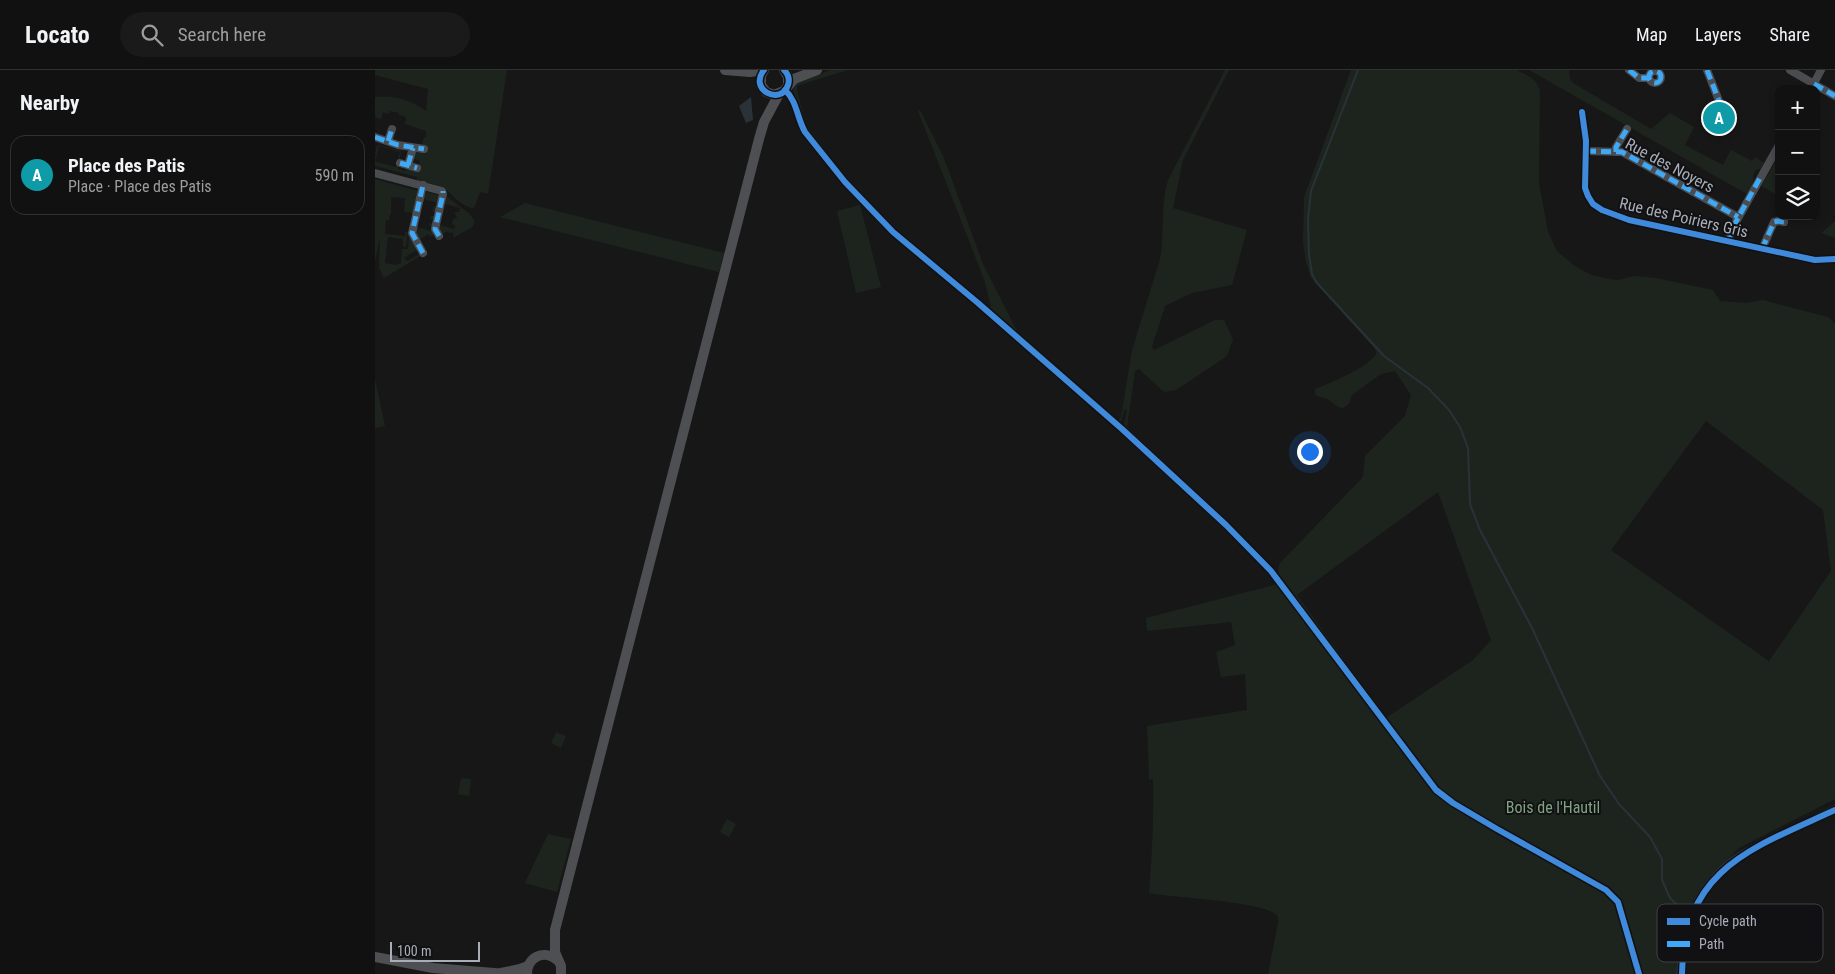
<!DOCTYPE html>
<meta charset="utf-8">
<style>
body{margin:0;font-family:"Roboto Condensed",sans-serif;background:#1a1a1a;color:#f1f3f6}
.controls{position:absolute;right:15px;top:15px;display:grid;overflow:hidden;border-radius:10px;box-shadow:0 2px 8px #0003}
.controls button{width:45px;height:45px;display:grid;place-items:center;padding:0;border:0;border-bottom:1px solid #303131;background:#111;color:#f1f3f6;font:25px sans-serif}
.scale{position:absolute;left:15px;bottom:12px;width:90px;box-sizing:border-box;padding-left:5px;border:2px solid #a8adb8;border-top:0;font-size:14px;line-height:18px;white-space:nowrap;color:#a8adb8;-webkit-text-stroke:4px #111113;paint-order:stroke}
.you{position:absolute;left:934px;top:381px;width:18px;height:18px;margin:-12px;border:4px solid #fff;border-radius:50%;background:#1a73e8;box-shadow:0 0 0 8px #1a73e833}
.badge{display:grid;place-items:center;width:32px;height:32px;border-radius:50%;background:#757880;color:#fff;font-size:16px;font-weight:700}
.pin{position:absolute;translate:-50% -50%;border:2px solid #fff;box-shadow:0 1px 5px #0006}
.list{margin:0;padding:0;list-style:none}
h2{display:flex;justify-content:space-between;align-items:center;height:65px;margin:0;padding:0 20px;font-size:21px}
h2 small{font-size:16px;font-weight:400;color:#9c9d9f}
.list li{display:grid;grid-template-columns:32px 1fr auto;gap:15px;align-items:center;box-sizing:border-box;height:80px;margin:0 10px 10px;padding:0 10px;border:1px solid #303131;border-radius:15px}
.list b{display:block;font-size:19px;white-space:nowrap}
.list p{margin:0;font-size:16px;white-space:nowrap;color:#9c9d9f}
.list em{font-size:16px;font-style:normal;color:#9c9d9f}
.icon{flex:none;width:28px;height:28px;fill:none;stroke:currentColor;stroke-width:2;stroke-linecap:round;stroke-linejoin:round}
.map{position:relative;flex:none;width:1460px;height:904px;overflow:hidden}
header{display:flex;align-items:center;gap:30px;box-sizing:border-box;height:70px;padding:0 25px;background:#111;border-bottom:1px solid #303131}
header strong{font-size:24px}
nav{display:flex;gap:28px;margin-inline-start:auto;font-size:18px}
.search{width:350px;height:45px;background:#1a1a1a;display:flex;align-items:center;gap:12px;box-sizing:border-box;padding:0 18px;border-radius:28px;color:#9c9d9f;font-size:19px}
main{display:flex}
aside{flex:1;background:#111}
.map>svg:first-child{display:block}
</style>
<header>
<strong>Locato</strong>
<div class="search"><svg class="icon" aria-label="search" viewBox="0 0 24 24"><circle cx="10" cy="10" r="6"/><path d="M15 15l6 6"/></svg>Search here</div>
<nav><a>Map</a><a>Layers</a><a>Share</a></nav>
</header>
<main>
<aside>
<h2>Nearby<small></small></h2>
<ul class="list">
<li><span class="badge" style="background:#0f9aa8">A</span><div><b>Place des Patis</b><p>Place · Place des Patis</p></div><em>590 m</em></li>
</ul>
</aside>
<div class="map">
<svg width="1460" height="904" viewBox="0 0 1460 904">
<rect width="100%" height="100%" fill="#171717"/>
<g fill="#1d241e" fill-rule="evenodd">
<path d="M0,0H132L113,124L105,122L99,138C84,137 77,121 66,117C59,113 49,113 42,111V107L0,96V85L2,86L0,90L2,92L21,97L25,82L4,76L2,85L0,84L2,76L4,75L26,81L23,99L31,101L32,97L43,99L45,91L39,89V82L44,74L47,75L49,67H51V61L30,54L31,47L24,45V43L15,41L14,44L8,42L6,49L0,47V27C20,25 35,30 51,41L53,19L0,5Z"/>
<path d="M455,0H473L424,15L422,16V20L431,55L466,100L491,129L521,159L614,238L616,236L609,209L543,41L545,40L569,88L608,194L642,261L743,351L746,347L757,280L785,189C790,162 785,136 793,110L850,0H854L808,90L798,138L872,160L857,215L817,223L790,236L777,277L779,280L840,250H849L858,269L852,286L801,320L789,322L764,299L760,301L752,357L867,465L898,498L752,361L749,354L752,340H749L746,352H742L585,215L519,160L471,108L428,56C422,44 423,32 418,20L420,14Z"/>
<path d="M976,0H1141C1152,5 1161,8 1165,20L1164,113L1173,162L1182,181L1200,196L1217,205L1233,209L1243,210L1259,206L1281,208L1338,220L1345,231L1370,233L1388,230L1453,247L1460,253V729L1364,778L1333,809L1309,843L1301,894V904H893L903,852C903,848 904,847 901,845C889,831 798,828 774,823C777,785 779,748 778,709L774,710L772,656L872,640L870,604L846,607L841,582L860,575L856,552L772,561L771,548L903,514L904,494L988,407L990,386L1030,346L1036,325L1020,301L1006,304L977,325L974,334L968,338C959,337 960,333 952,329C948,327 944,328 940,324V319C954,314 990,298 999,287C1002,284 1001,283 1000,279L936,208L931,192L928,173L929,127ZM1331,351L1448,440L1456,501L1394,591L1236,480ZM1063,422L1116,570L1098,590L1011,648L922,525Z"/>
<path d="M1154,0H1194L1195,9L1198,13L1276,59L1295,43L1319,57L1310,75L1348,95L1356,80L1377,91L1380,87L1389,93L1385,99L1381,100L1378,105V112L1372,124Z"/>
<path d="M1404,86V126L1386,116Z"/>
<path d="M0,109L43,121L38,143L29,142L30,128L16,127V144H15L14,150H11L10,164L30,166V162H33L31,177H28V169L13,167L10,193L21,195L26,193L27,179H33L34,165L43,179L29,188L32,191L46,183L47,185L9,208L4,198L5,167L0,191Z"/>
<path d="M52,122L66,126L59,164L55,167L53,164L44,170L40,164L41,157L56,161L57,156L54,155V153L58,154L59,149H55L56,146H59L60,142L57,141L59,136L62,137L63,133L48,129Z"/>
<path d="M72,127L95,144L100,152L97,157L78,168L79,165L77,162L74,163L73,161L67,164L64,160L65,155L79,159L80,155L77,154L79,148L81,149L82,147L80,144V142H84L85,138L70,134Z"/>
<path d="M150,133L349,183L344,202L125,147Z"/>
<path d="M485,135L506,217L481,223L462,141Z"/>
<path d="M1460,151V168L1446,163Z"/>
<path d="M0,309L10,356L0,358Z"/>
<path d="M181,662L191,666L186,678L176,673Z"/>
<path d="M86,708L96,709L94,726L83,724Z"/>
<path d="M352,749L361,754L354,767L345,762Z"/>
<path d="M173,764L196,769L182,822L150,813Z"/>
</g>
<path fill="#2a3239" d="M376,27L378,50L371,53L364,36Z"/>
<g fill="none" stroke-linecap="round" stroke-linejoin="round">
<g stroke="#2a3239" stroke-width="2">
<path d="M983,0L936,121L933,150L934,184L937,204L942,213L1009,286L1053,318L1074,340L1085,357L1093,378L1095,434L1105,460L1157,558L1225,706L1244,734L1275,767L1287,789V810L1295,828L1312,844"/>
<path d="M1449,741L1460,736"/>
<path d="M1315,839C1328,814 1347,791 1373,778"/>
<path d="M1302,904L1305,863L1312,844"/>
</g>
<g stroke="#4b4c50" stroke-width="8">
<path d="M1254,0L1264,8H1274"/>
<path d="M1332,0L1346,36"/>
<path d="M1415,0L1460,26"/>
<circle cx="1280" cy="7" r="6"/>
<path d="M1436,19L1446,0"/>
<path d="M410,20C422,31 422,48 430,62L470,112L518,162L603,233L747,359L851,455L896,501L1061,720L1078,733L1122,759L1231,820L1243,832L1264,904"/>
<path d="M1346,36L1351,39L1353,43L1347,54L1341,56L1337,53L1336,49L1342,39Z"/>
<path d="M1207,42L1211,71L1210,118L1213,126L1218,134L1227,140L1254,150L1440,190L1460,189"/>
<path d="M0,67L23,75L49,79"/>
<path d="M13,71L17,59"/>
<path d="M1211,81L1247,82L1363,147"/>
<path d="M1241,82V77L1252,59"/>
<path d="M25,93L42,98"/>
<path d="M33,95L38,78"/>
<path d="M0,103L67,121L68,124L60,159L64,166"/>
<path d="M1353,171L1357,159L1404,75"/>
<path d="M1387,179L1399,152L1403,151L1409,152"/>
<path d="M48,183L37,163L48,115"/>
<path d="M1307,904C1308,798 1378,778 1460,740"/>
</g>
<g stroke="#4d4f52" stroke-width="10">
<path d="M350,0L375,2L387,0"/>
<path d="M389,0L386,6V15L391,22L399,25L409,21L419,9L442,0"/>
<path d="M409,0L413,7V13"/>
<path d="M0,887L58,898L131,904"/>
<path d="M126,903L145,899L153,896"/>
<path d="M152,904C152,887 169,879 182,890"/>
<path d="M186,904V896L180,882V860L384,69L389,52L404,24"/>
</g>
<g stroke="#3fa9f5" stroke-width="5" stroke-dasharray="10 5" stroke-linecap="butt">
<path d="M1254,0L1264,8H1274"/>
<path d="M1332,0L1346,36"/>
<circle cx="1280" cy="7" r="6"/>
<path d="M1439,14L1460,26"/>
<path d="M1346,36L1351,39L1353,43L1347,54L1341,56L1337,53L1336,49L1342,39Z"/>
<path d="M0,67L23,75L49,79"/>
<path d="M13,71L17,59"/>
<path d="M1211,81L1247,82L1363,147"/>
<path d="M1241,82V77L1252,59"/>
<path d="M25,93L42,98"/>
<path d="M33,95L38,78"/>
<path d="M64,166L60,159L68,124V121"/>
<path d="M1353,171L1357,159L1386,106"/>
<path d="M1387,179L1399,152L1403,151L1409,152"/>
<path d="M48,183L37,163L48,115"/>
</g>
<g stroke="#111113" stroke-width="9">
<g id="cycleway">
<path d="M389,0C373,20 406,36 413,15C415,9 413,4 409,0"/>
<path d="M410,20C422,31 422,48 430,62L470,112L518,162L603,233L747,359L851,455L896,501L1061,720L1078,733L1122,759L1231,820L1243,832L1264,904"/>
<path d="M1207,42L1211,71L1210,118L1213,126L1218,134L1227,140L1254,150L1440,190L1460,189"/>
<path d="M1307,904C1308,798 1378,778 1460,740"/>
</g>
</g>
<use href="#cycleway" stroke="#408adc" stroke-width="6"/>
</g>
<g text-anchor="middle" stroke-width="4" stroke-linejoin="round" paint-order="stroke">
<g font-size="16" fill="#a8adb8" stroke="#111113">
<text transform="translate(1295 95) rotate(28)" y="6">Rue des Noyers</text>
<text transform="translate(1309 147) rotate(13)" y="6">Rue des Poiriers Gris</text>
</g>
<g font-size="16" fill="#7fa381" stroke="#111113">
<text x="1178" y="743">Bois de l'Hautil</text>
</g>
</g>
<rect x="1282" y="834" width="166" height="58" rx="8" fill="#111113" stroke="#3e4045" stroke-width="1"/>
<rect x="1292" y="848" width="23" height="7" fill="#408adc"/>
<rect x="1292" y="871" width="23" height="6" fill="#3fa9f5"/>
<g font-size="14" fill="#a8adb8">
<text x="1324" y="856">Cycle path</text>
<text x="1324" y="879">Path</text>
</g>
</svg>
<div class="controls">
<button>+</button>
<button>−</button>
<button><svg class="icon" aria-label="layers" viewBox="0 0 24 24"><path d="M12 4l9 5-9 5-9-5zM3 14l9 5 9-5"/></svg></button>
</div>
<div class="scale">100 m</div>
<div class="you"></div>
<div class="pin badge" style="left:1344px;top:48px;background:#0f9aa8">A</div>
</div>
</main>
